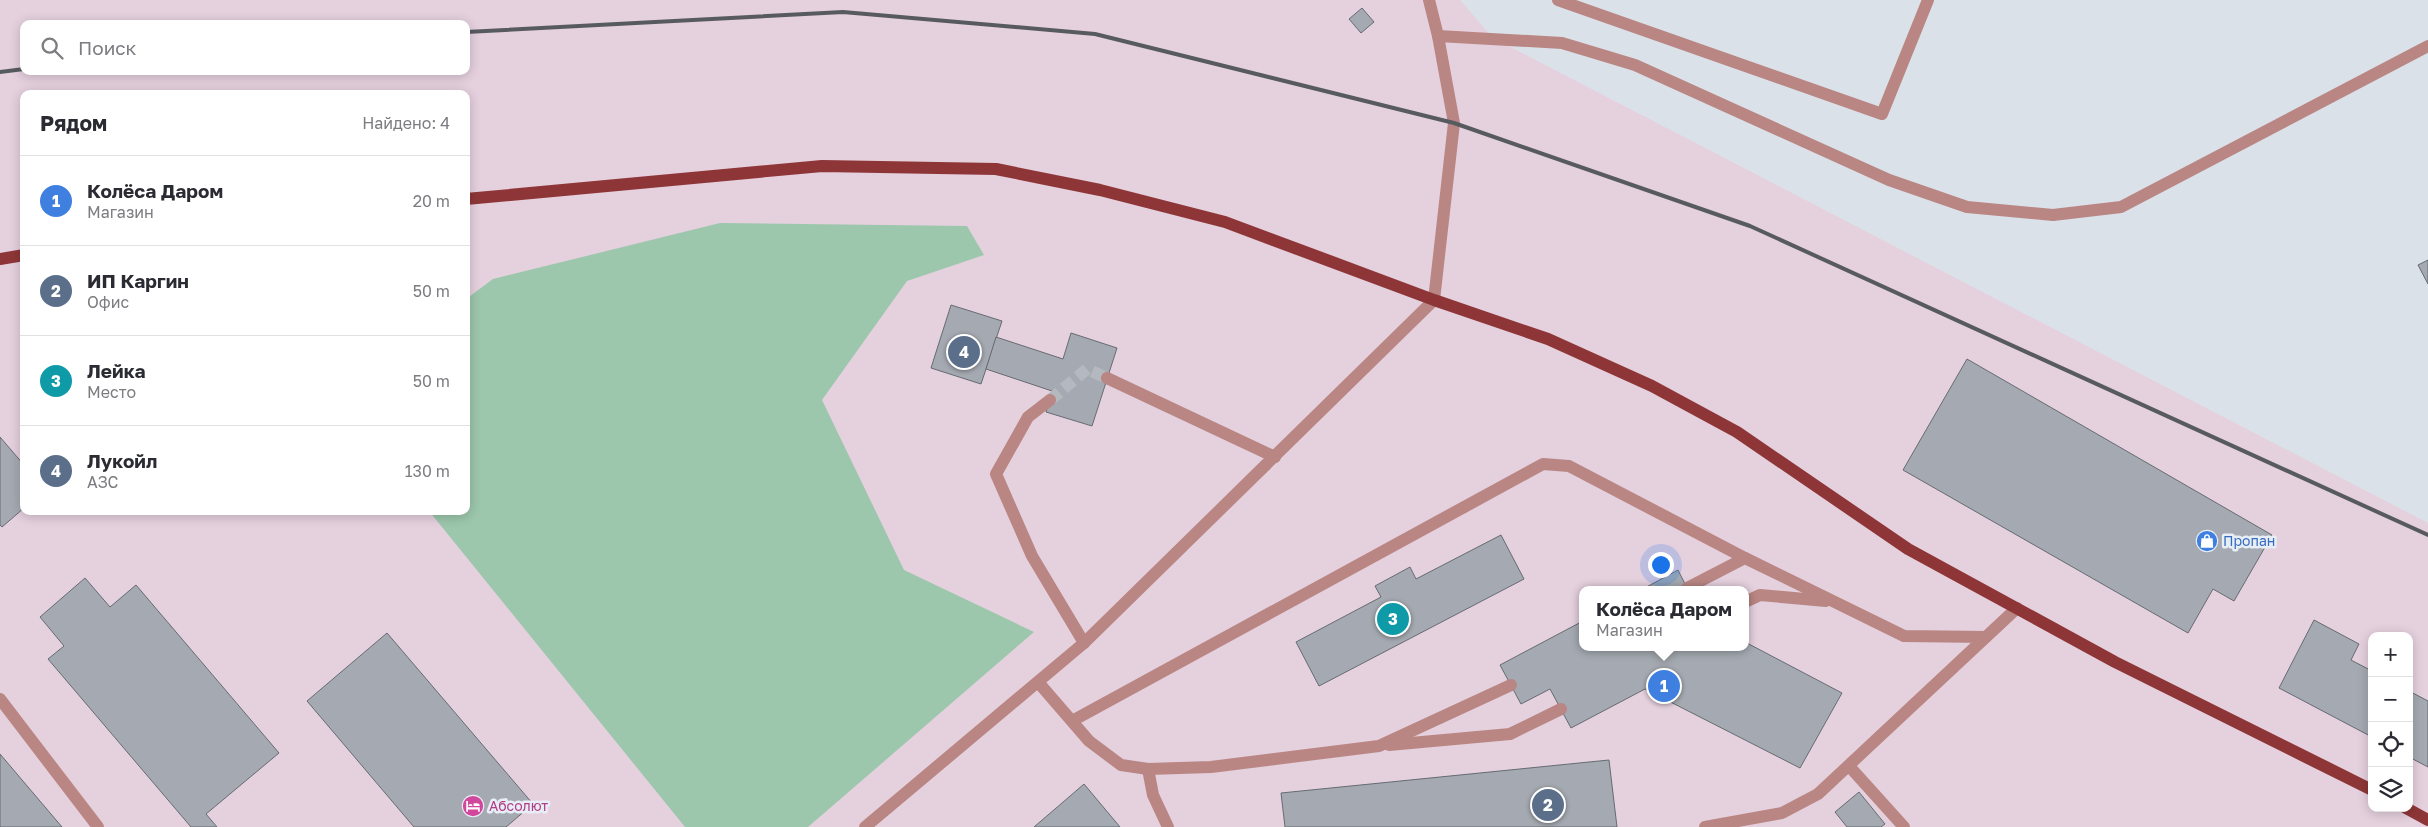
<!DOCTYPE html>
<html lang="ru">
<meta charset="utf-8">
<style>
body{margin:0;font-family:"Golos Text",sans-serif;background:#f2f2f3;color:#2b2b33}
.controls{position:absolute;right:15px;bottom:15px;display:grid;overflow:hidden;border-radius:10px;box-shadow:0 2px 12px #0003}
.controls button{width:45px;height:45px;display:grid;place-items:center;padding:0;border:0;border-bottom:1px solid #e1e1e2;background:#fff;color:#2b2b33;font:25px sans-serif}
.you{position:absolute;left:1660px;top:564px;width:18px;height:18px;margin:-12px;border:4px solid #fff;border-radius:50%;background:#1a73e8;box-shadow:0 0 0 8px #1a73e833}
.badge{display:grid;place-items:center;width:32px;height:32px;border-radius:50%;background:#d93025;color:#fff;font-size:16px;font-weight:700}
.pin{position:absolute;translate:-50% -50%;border:2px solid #fff;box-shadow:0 1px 5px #0006}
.popup{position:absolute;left:1579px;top:586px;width:170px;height:65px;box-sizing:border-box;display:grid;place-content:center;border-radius:10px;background:#fff;filter:drop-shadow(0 1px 4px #0005);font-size:16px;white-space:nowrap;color:#7c7c81}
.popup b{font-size:19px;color:#2b2b33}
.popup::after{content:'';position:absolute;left:50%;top:100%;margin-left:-10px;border:10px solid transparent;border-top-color:#fff}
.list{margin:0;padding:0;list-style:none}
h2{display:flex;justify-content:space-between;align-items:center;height:65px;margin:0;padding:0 20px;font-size:21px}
h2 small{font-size:16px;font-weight:400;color:#7c7c81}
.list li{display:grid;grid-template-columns:32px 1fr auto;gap:15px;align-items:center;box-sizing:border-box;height:90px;padding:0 20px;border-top:1px solid #e1e1e2}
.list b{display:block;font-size:19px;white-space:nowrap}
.list p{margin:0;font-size:16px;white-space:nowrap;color:#7c7c81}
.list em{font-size:16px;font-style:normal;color:#7c7c81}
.icon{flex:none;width:28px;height:28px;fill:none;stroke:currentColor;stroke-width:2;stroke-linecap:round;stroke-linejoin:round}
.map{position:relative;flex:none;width:2428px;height:827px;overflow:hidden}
.search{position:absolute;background:#fff;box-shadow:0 2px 12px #0003;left:20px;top:20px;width:450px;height:55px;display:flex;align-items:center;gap:12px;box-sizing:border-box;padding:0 18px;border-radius:10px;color:#7c7c81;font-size:19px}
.panel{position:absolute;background:#fff;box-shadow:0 2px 12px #0003;left:20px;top:90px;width:450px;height:425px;border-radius:10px}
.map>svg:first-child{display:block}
</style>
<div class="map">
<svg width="2428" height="827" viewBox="0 0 2428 827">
<rect width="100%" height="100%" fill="#dbe1e9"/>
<path fill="#e5d0de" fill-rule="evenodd" d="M0,0H1460L1493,38L2428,523V827H0ZM24,24H466V71H24ZM24,94H466V511H24ZM1583,590H1745V647H1583ZM2372,636H2409V808H2372Z"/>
<path fill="#9cc7ac" d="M720,223L967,226L984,255L907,281L822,400L904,570L1034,632L808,827H685L429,511H466V299L493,279Z"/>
<g fill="#a5aab2" stroke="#666b71">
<path d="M1362,8L1374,22L1361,33L1349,19Z"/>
<path d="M2428,260V284L2418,265Z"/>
<path d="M951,305L1002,321L981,384L931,368Z"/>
<path d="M1071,333L1117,348L1092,426L1046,412L1052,391L986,369L996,337L1063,359Z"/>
<path d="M1967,359L2272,535L2234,601L2213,589L2188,633L1903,470Z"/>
<path d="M0,437L24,465V508L2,527L0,525Z"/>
<path d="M1501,535L1524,579L1319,686L1296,642L1381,597L1375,586L1410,567L1416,579Z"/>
<path d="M1678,570L1688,590H1641Z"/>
<path d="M85,578L110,607L136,585L279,753L206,814L217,827H191L48,659L64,646L40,617Z"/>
<path d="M2314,620L2359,644L2351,660L2372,671V737L2279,688Z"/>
<path d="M1583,621V647H1745V642L1842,693L1800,768L1645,689L1571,728L1550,689L1521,704L1500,665Z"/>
<path d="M387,633L533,804L506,827H414L307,701Z"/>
<path d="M2409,691L2428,701V767L2409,757Z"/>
<path d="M0,754L62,827H0Z"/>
<path d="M1609,760L1617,827H1285L1281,793Z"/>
<path d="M1084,784L1120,827H1034L1062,803Z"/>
<path d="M1859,792L1885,824L1881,827H1847L1835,812Z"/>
</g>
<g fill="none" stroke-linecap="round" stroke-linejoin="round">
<path stroke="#b4b9c0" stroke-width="12" stroke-dasharray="12 6" stroke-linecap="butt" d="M1050,400L1087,369L1107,378"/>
<g stroke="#b98683" stroke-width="12">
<path d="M1558,0L1882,114L1928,0"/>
<path d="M1438,36L1562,43L1635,65L1889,180L1967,207L2053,215L2121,207L2428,46"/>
<path d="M1107,378L1275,457"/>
<path d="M1050,400L1028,417L996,474L1032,556L1084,643"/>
<path d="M1687,588L1745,558L1904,636L1986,637"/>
<path d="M1745,602L1760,595L1826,601"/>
<path d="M1038,682L1089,741L1121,765L1148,769L1211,767L1379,746L1511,685"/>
<path d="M0,699L98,827"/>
<path d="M1072,721L1543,464L1569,466L1745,558"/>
<path d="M1389,745L1510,734L1561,709"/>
<path d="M1849,766L1904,827"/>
<path d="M1148,769L1153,795L1168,827"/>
<path d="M865,827L1084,643L1434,300L1454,123L1438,36L1429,0"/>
<path d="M1705,827L1782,813L1818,794L2017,608"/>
</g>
<g stroke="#8e3637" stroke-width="12">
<path d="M466,199L822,166L996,169L1100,190L1225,222L1434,300L1548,339L1652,386L1737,432L1908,549L2115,662L2372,790"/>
<path d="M0,259L24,255"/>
<path d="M2406,808L2428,820"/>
</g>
<g stroke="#575b5f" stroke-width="4">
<path d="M466,32L843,12L1095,34L1454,123L1750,226L2428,535"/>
<path d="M0,72L24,69"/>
</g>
</g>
<defs>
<g id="shop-disc" transform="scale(1.125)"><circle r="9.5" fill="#3f7fe0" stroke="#e8eef6"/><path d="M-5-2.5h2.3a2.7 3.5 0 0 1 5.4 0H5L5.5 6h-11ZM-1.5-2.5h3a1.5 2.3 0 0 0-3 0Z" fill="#fff"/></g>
<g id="hotel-disc" transform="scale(1.125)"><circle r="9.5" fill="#d1479c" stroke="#e8eef6"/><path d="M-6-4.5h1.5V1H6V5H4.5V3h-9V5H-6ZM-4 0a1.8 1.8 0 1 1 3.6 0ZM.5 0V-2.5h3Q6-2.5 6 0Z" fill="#fff"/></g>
</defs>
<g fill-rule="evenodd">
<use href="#shop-disc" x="2207" y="541"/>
<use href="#hotel-disc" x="473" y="806"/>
</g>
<g text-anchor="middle" stroke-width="5" stroke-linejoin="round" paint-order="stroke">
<g font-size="14" fill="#366cbe" stroke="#e8eef6" text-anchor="start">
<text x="2223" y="546">Пропан</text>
</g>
<g font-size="14" fill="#b23c85" stroke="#e8eef6" text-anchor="start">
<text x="489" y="811">Абсолют</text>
</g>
</g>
</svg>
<div class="controls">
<button>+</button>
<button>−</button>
<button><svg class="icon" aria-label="locate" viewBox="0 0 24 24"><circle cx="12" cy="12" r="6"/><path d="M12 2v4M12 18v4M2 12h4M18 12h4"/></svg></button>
<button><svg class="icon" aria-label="layers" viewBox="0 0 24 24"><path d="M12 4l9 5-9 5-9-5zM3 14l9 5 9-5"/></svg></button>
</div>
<div class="you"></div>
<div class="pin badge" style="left:1664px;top:686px;background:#3f7fe0">1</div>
<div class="popup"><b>Колёса Даром</b>Магазин</div>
<div class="pin badge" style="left:1548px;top:805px;background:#5c6f8a">2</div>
<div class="pin badge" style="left:1393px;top:619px;background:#0f9aa8">3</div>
<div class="pin badge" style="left:964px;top:352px;background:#5c6f8a">4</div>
<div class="search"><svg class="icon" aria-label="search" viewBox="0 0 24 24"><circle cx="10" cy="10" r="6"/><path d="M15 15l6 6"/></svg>Поиск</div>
<section class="panel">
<h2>Рядом<small>Найдено: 4</small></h2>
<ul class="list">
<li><span class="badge" style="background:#3f7fe0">1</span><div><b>Колёса Даром</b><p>Магазин</p></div><em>20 m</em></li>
<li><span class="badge" style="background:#5c6f8a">2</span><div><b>ИП Каргин</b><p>Офис</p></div><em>50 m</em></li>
<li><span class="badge" style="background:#0f9aa8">3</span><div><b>Лейка</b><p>Место</p></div><em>50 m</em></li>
<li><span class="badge" style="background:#5c6f8a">4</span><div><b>Лукойл</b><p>АЗС</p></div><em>130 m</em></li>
</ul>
</section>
</div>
